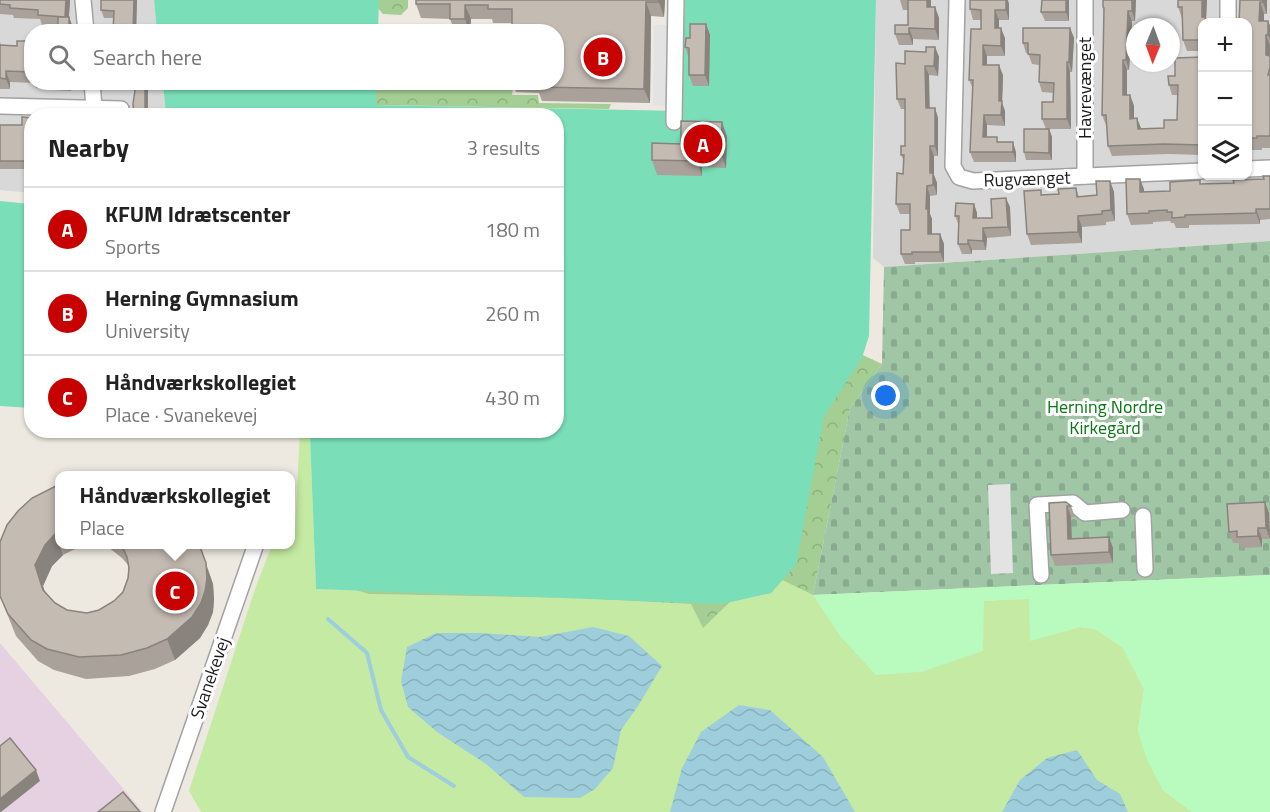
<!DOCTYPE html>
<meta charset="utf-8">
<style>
body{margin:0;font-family:"Titillium Web",sans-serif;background:#f6f6f6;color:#222}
.controls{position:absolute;right:18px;top:18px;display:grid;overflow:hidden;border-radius:12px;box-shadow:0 2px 4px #0004}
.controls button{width:54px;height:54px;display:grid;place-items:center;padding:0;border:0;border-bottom:2px solid #e0e0e0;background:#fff;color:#222;font:30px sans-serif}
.compass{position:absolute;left:1126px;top:18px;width:54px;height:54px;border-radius:50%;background:#fff;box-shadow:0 2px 4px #0004;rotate:181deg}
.you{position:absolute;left:886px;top:396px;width:21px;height:21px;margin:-15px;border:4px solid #fff;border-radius:50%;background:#1a73e8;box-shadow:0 0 0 9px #1a73e833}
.badge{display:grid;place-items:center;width:39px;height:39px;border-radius:50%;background:#c60100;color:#fff;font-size:20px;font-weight:700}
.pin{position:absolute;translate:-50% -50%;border:3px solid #fff;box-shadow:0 2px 6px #0006}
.popup{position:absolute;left:55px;top:471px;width:240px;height:78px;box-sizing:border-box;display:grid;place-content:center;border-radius:12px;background:#fff;filter:drop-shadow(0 2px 4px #0005);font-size:20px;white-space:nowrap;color:#767676}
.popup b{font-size:22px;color:#222}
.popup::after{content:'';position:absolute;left:50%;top:100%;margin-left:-12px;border:12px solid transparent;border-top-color:#fff}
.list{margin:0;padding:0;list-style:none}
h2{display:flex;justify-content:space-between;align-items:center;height:78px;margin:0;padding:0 24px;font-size:26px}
h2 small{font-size:20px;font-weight:400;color:#767676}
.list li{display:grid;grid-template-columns:39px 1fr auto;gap:18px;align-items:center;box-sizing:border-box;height:84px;padding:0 24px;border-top:2px solid #e0e0e0}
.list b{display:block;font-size:22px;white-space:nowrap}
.list p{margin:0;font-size:20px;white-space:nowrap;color:#767676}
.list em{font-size:20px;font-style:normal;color:#767676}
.icon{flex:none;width:33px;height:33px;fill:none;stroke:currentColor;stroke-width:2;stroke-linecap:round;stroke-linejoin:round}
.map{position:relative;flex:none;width:1270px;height:812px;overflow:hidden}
.search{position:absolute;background:#fff;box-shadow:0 2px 4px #0004;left:24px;top:24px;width:540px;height:66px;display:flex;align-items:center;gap:15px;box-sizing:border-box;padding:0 21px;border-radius:24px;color:#767676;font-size:22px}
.panel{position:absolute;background:#fff;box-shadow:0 2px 4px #0004;left:24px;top:108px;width:540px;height:330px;border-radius:24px}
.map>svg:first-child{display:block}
</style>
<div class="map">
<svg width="1270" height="812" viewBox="0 0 1270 812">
<defs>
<pattern id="forest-crowns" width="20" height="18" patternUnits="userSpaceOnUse" patternTransform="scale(1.5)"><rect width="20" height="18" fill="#a4ce93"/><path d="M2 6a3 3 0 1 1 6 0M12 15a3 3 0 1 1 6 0" fill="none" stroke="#8db07e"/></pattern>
<pattern id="cemetery-stones" width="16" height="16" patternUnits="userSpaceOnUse" patternTransform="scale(1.5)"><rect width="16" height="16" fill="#a0c6a6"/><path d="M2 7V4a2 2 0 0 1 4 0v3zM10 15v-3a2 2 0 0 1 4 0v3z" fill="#89aa8e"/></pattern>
<pattern id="water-waves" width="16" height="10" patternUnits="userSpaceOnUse" patternTransform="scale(1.5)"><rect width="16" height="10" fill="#9ecedc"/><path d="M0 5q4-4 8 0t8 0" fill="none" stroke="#88b0bc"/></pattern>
</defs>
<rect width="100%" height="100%" fill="#ede9e0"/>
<g fill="#d9d8d8" fill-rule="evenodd">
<path d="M0,0H154L157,31L32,32V82L163,83L166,115L32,116L31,193L0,190Z"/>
<path d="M876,0H1270V241L884,267L873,258ZM1202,22H1248V176H1202ZM1135,27H1171V63H1135Z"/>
</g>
<path fill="#e6d1e2" d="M0,643L143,812H0Z"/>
<path fill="#c5eaa3" d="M302,430L310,436L316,589L355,590L369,594L577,598L691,604L733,599L782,580L813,595L984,601L1030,598L1031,640L1080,627L1095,629L1123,648L1144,689L1138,730L1163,790L1192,812H201L189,791L255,589L272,545L290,544L291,529L295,530L300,431Z"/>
<g fill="url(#forest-crowns)">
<path d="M377,0H408V8L401,15L383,14L377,7Z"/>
<path d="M376,82L399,83V87L513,88L512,95H538L539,103L611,104L609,109L376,105Z"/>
<path d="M852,350L882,364L850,408L813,595L782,580L771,593L733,599L703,628L691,604L577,598L369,594L355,590L358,569L790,365Z"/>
</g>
<path fill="url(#cemetery-stones)" d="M1270,241V575L813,595L850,408L882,364L884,267Z"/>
<path fill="#b9fabf" d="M1270,575V812H1192L1163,790L1147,760L1138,731L1144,689L1123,648L1095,629L1080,627L1030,641L1029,599L984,601L983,651L921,672L876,675L841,637L813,595Z"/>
<g fill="#7adfb9">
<path d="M154,0H379L378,31H157Z"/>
<path d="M685,0H876L869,336L862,358L824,416L796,565L771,593L722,604L316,589L310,436L302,431L556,430V116L166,115L163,83H376V105L681,111Z"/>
<path d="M0,201L31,204V408L0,406Z"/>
</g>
<g fill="#e3e3e3">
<path d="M654,25H671L670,106L653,105Z"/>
<path d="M1010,484L1013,573L991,574L988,485Z"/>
</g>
<g fill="url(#water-waves)">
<path d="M593,627L629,636L662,666L638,706L621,730L613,768L595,789L580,798L524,797L486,764L437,732L408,707L401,681L407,647L436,633H482L539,637Z"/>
<path d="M739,705L770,710L823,757L855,812H670L682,768L701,732Z"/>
<path d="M1077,750L1097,780L1120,794L1128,812H1002L1020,780L1047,758Z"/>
</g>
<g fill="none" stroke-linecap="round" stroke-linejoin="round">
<path stroke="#9ecedc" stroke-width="4" d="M328,619L367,653L381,710L408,757L454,786"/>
<g stroke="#a2a2a2" stroke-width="18">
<g id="minor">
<path d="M83,0L86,32"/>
<path d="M957,0L953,166L959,177L973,181L1202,171"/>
<path d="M1085,0V176"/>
<path d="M1228,22V0"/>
<path d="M92,82L94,108"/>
<path d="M0,106L121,109"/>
<path d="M674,122L676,0"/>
<path d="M1248,169L1270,168"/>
<path d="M1143,516L1145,569"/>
<path d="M1041,575L1037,505L1073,503L1085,513L1122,510"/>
<path d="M163,812L256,544"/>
</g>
</g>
<use href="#minor" stroke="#fff" stroke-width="15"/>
</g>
<g fill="#a9a19a" fill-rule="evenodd">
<path d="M0,0H70L69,17L73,28L42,25L40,19L14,18L13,15L0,14Z"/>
<path d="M101,0H137L136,32L114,18H104L101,10Z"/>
<path d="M416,0H665L664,17L651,16L650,103L542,101L539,93L516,92L512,82H556L512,23H493L492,19H471L470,32H455L450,19L421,18L416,4Z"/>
<path d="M900,0H931V7H935L939,18V40L913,39V45H899L895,34L908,25V10H903Z"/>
<path d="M1069,0V21H1045L1041,12Z"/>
<path d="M1103,0H1136L1135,21H1132L1129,70H1127V95H1130L1134,106V118L1141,129L1164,128L1177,120V95H1172L1169,85L1175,76L1203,57V155L1168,154L1112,156L1108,146L1107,125H1106L1102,115L1104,12L1103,7Z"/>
<path d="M1207,0L1206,20L1203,22V51H1187L1183,40L1182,18L1178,7Z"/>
<path d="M1240,0H1267V14H1264V21H1268L1270,26V148H1262V150H1248V111L1249,98H1248V22Z"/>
<path d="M1009,4V20H999V28L1005,38V56H987V65L1003,75L1002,103L1005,111V126L987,125V137L999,142L1016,152V162H974L970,152L973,89L969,80L981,29V20H973L970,9Z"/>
<path d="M706,24L710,35L709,86H693L689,75V58L685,47L690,38Z"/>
<path d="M1070,28L1074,38L1072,72H1070L1071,129H1046L1042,119L1053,102L1054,93L1042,92L1039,82V65L1032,64L1028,53H1026L1023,43Z"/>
<path d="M32,41V82H72L71,91L53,90L52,89L36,88L34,83L10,82V89H0V42L1,45L17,46Z"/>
<path d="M935,47L939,57L938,76L929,75V108H935L938,118V156H934V175L937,183V195L930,196V214L932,219V234H940L944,244V262H915V264H905L901,254L910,230V214H900L896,204L903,174L904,161L901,155L905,146V109H901L897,99L905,64Z"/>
<path d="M114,82H148V116H134L135,90H117Z"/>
<path d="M32,118V165H30V169H0V125H22Z"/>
<path d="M1049,129L1052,137V160H1026L1024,152Z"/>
<path d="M727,137L726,168L702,167V176L657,175L652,160L681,144Z"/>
<path d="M1270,176V219L1260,220V224L1189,225V228H1176L1174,223H1171L1170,221L1153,222V224L1131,225L1127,214L1140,179L1144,192L1170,191L1202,184L1234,183L1264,179Z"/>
<path d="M1110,181L1114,192L1115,221L1106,222V225L1082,227V243L1031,245L1027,234L1059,194L1076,188L1079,197L1097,195Z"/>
<path d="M974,204L977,213V218H992L1010,207L1011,236L987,238L986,250H972V254H962L958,244L959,226L955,216Z"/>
<path d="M60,484V544H199L213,584L214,599L213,612L208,625L200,638L175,660L155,669L129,676L86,679L54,670L38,661L16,636L0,596ZM94,545L108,547L122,558L128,565V578L123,592L114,601L99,610L87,613L67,610L55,603L45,592L43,586L52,566L63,555L79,547Z"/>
<path d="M1265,502L1269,513L1270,539H1262V547L1241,548L1239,543H1233L1229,532Z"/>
<path d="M1049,503L1071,506L1075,517H1071L1072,539L1109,537L1113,548V563L1055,566L1051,555Z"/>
</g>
<g fill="#89837d">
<path d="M66,0H70V1L68,27L65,17Z"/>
<path d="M134,0H137L136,32H133Z"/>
<path d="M659,0H665L664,17L659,2Z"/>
<path d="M927,0H931V18L927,7Z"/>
<path d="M1006,0H1008L1009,4V20L1006,10Z"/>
<path d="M1066,0H1069V21L1066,12Z"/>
<path d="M1132,0H1136L1135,21L1132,11Z"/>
<path d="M1202,0H1207L1206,20L1207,22H1204L1202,17Z"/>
<path d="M1263,0H1267V14L1263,2Z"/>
<path d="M646,2L651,16L650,103L644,89Z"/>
<path d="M1260,2L1264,14V33L1259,21Z"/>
<path d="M465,5L471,19L470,32H469L465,19Z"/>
<path d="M935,7L939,18V40L935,29Z"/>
<path d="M995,10L999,20V38L995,28Z"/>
<path d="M1128,11L1132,21L1129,70L1126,60Z"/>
<path d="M69,17L73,28V32H69Z"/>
<path d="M1268,21L1270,26V39L1268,35Z"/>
<path d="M706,24L710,35L709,86L705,75Z"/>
<path d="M909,28L913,39V45L909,34Z"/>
<path d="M1001,28L1005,38V56L1001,46Z"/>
<path d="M1070,28L1074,38L1072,72L1069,62Z"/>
<path d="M1266,35L1270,45V65L1266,55Z"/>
<path d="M983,45L987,56V75L983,65Z"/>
<path d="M935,47L939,57L938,76L934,66Z"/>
<path d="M1123,60L1127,70V105L1123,95Z"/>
<path d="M1067,62L1070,72L1071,129L1067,119Z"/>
<path d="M999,65L1003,75L1002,103L1005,111V126L1001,115L999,101Z"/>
<path d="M925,66L929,75L930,118L926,108Z"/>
<path d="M6,71L10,82V89L6,79Z"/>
<path d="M68,82H72L71,91Z"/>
<rect x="145" y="82" width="3" height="34"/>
<path d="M1130,95L1134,106V129L1130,119Z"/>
<path d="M935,108L938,118V156L935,146Z"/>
<path d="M984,115L987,125V147L983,137Z"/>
<path d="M1137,118L1141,128V139L1138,129Z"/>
<path d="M722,122L727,137L726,168L721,154Z"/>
<path d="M1049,129L1052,137V160L1049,153Z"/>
<path d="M1013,142L1016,152V162L1013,152Z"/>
<path d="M930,146L934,156V175L937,183V195L930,173Z"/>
<path d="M697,153L702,167V176L697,161Z"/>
<path d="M1140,179L1144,189V203L1140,192Z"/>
<path d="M1110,181L1114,192L1115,221L1111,210Z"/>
<path d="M927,186L930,196V214L932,219V244L928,234L926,209Z"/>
<path d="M1006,198L1010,207L1011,236L1008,227Z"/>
<path d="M974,204L977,213V227L973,218Z"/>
<path d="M1256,209L1260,220V224L1256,213Z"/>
<path d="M1078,216L1082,227V243L1078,232Z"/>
<path d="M983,228L987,238L986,250L983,241Z"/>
<path d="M940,234L944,244V262L940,252Z"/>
<path d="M968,240L972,250V254L968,244Z"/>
<path d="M1265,502L1269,513L1270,539L1266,528Z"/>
<path d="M1067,506L1071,517L1072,550L1068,539Z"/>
<path d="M1258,528L1262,539V547L1258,536Z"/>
<path d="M55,534L63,555L52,566L43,586L51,612L35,565L45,545Z"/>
<path d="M1109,537L1113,548V563L1109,552Z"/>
<path d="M200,547L213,584L214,599L213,612L208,625L200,638L175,660L167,639Z"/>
<path d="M36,770L40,781L1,812H0V799Z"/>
</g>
<g fill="#c4bbb3" stroke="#89837d" stroke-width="1.5">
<path d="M0,0H66L65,17L38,15V10L10,8V5L0,4Z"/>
<path d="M101,0H134L133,32H113L114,11L101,10Z"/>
<path d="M416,0H659V2H646L644,89L536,87V82H556V32H512V9H488V5H465V19H450V4H416Z"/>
<path d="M908,0H927V7H935V29L909,28V34H895V25H908Z"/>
<path d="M970,0H1006V10H995V28H1001V46L983,45V65H999V101H1002L1001,115H984L983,137H997V142H1013V152H970L973,80H969L971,29H981V10L970,9Z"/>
<path d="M1042,0H1066V12H1041Z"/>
<path d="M1103,0H1132V11H1128L1126,60H1123V95H1130V119L1137,118L1138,129L1164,128V120H1177L1178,85H1169L1168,76H1175V58L1203,57V145L1164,144L1108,146L1106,115H1102L1104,8L1103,7Z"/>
<path d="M1178,0H1202V17H1205V22H1203V40H1183L1182,7H1178Z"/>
<path d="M1240,0H1263V2H1260L1259,21H1268V35H1266V55L1270,56V67L1268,75H1270V136H1257V138H1248L1249,86H1248V22H1239Z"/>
<rect x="58" y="17" width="11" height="15"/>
<path d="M690,24H706L705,75H689V48L685,47L686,38H690Z"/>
<path d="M1023,28H1070L1069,62H1067V119H1042V102H1053L1054,83L1039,82L1040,55L1028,54V43H1023Z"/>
<path d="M17,41H32V72L6,71V79L0,78V45L17,46Z"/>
<path d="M926,47H935L934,66H925L926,108H935V146H930V173H933V185L927,186L926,209H928V234H940V252H912V254H901V230H910V204H896L897,173L903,174L904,155H901V146H905V99H897L896,63L905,64V51L926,52Z"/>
<path d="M132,82H145V116H134L133,104L136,83Z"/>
<path d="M22,117L32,118V157H28V161H0V125H22Z"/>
<path d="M681,121L722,122L721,154L697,153V161L652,160V143L681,144Z"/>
<path d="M1024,129H1049V153L1024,152Z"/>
<path d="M1263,176H1270V209H1256V213L1185,215V217L1172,218V212H1167V210L1149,211V213L1127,214L1126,179H1140V192L1170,191V182L1200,180V184L1234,183L1233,180L1264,179Z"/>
<path d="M1096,181H1110L1111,210L1102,211V214L1078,216V232L1027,234L1024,191L1041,190V195L1059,194L1058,189L1076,188L1077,197L1097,195Z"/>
<path d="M1006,198L1008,227L983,228V241L968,240V244H958L959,216H955L956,203L974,204L973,218H992L991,199Z"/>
<path d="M60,484V531L55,534L45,545L35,565L43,590L55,603L67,610L87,613L99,610L114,601L123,592L128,578L129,568L127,557L121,544H199L206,563L207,578L205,591L201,603L192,617L167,639L147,648L121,655L79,657L47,649L31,640L8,614L0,596V542L7,525L18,511L32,498Z"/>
<path d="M1066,502L1071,506H1067L1068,539L1109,537V552L1051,555L1049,503Z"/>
<path d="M1265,502L1266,528H1258V536L1237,537V531L1229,532L1227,504Z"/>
<path d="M10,738L36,770L0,799V746Z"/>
<path d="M123,792L140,812H98Z"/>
</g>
<g text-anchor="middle" stroke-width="6" stroke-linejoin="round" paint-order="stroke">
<g font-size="18" fill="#1b1b1b" stroke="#fff">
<text transform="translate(1085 88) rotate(-90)" y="6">Havrevænget</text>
<text transform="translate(1027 179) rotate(-2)" y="6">Rugvænget</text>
<text transform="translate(210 678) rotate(-71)" y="6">Svanekevej</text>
</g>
<g font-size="18" fill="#087912" stroke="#fff">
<text x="1105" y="413">Herning Nordre<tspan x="1105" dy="21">Kirkegård</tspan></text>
</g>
</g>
</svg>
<div class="controls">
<button>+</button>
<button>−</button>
<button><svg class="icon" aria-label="layers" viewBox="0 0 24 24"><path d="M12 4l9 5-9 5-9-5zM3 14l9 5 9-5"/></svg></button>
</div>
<svg class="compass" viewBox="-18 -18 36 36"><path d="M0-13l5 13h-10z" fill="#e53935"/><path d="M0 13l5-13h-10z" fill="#767676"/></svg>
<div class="you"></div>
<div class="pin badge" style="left:703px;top:144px">A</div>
<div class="pin badge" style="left:603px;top:57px">B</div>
<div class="pin badge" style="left:175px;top:591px">C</div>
<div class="popup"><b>Håndværkskollegiet</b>Place</div>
<div class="search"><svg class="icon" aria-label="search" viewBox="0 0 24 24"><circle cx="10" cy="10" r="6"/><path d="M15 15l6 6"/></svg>Search here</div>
<section class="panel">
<h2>Nearby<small>3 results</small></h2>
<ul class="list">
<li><span class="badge">A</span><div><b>KFUM Idrætscenter</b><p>Sports</p></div><em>180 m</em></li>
<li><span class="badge">B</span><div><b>Herning Gymnasium</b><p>University</p></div><em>260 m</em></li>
<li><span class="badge">C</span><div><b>Håndværkskollegiet</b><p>Place · Svanekevej</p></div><em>430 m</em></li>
</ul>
</section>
</div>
